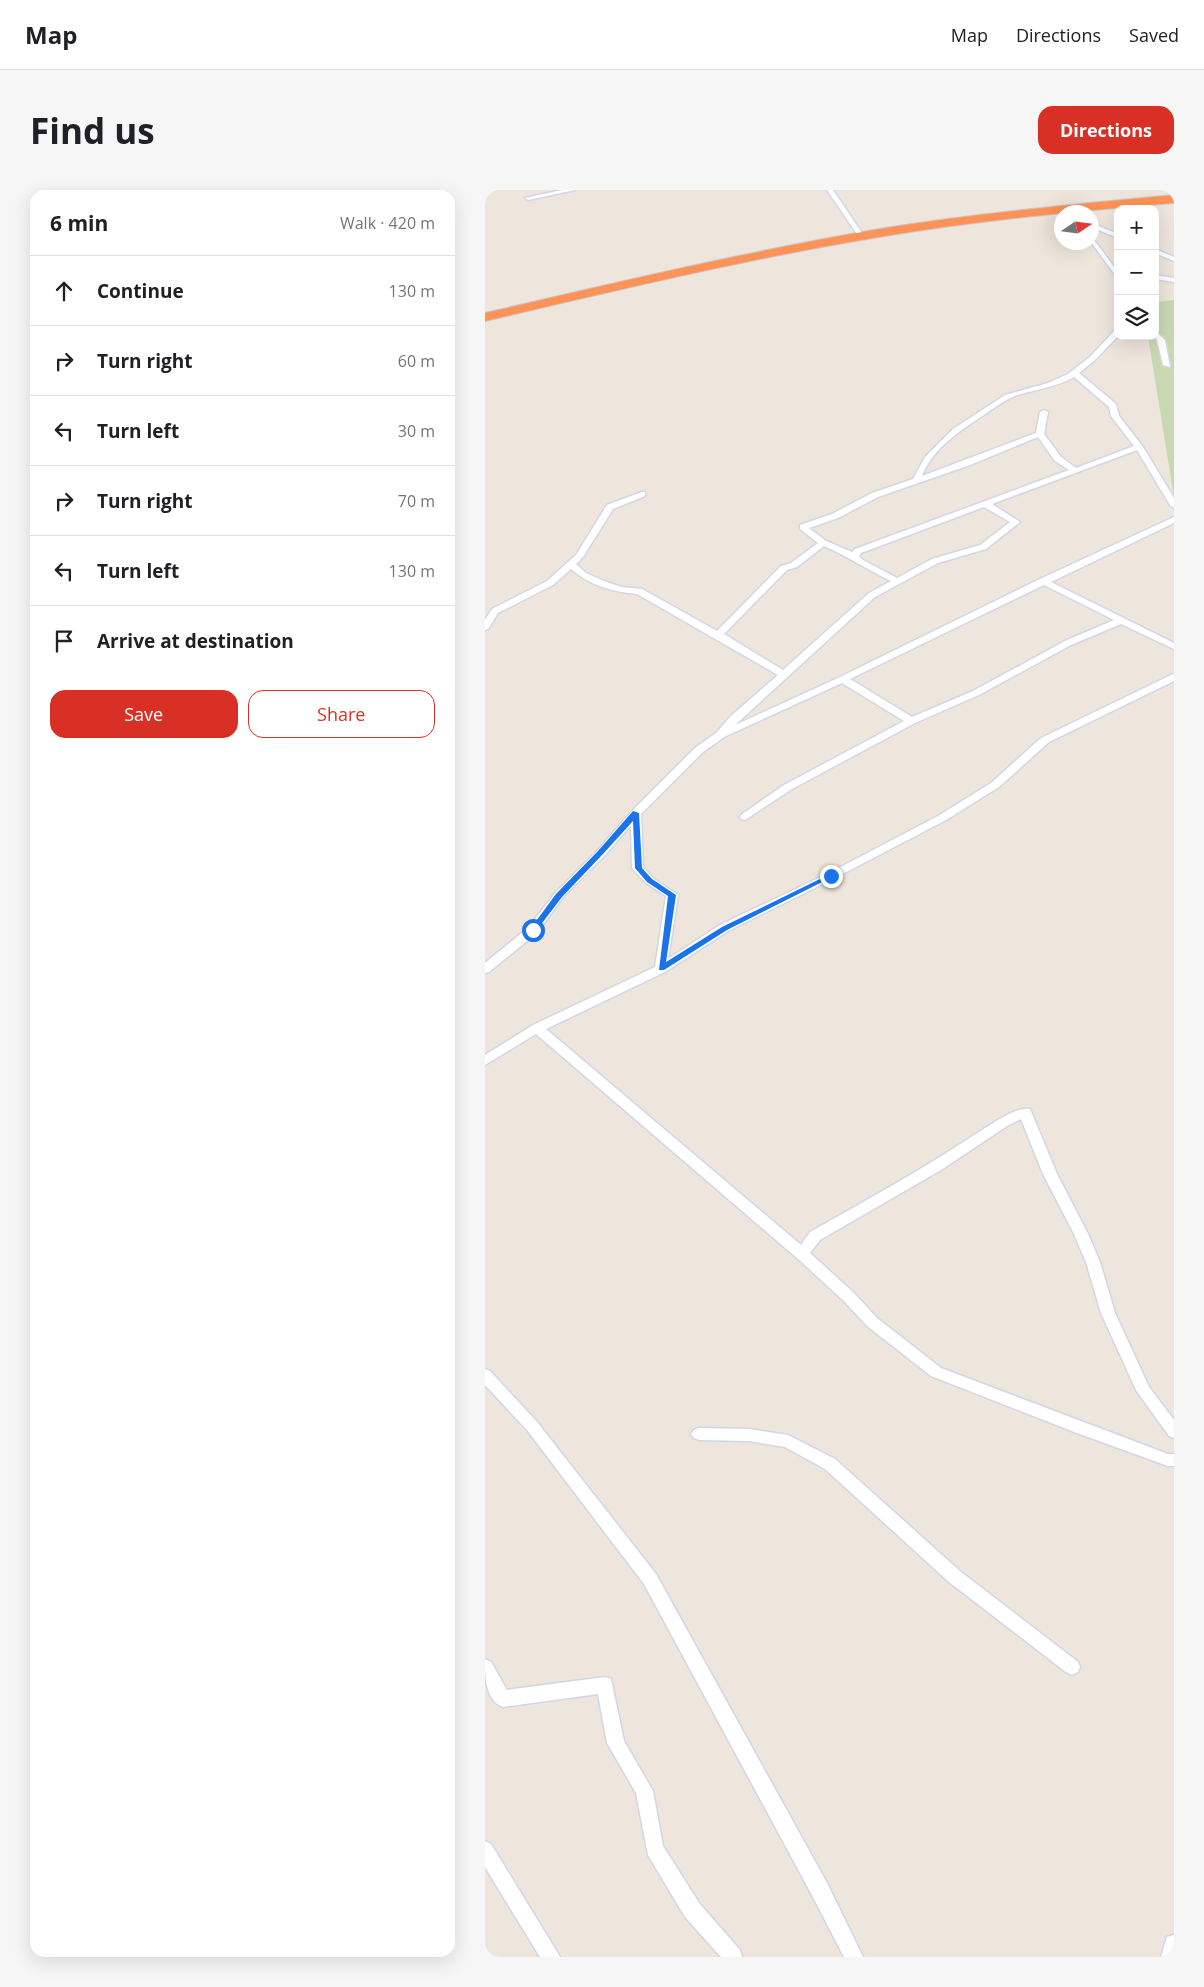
<!DOCTYPE html>
<meta charset="utf-8">
<style>
body{margin:0;font-family:"Open Sans",sans-serif;background:#f6f6f6;color:#202124}
.controls{position:absolute;right:15px;top:15px;display:grid;overflow:hidden;border-radius:10px;box-shadow:0 5px 20px #0002}
.controls button{width:45px;height:45px;display:grid;place-items:center;padding:0;border:0;border-bottom:1px solid #e0e0e0;background:#fff;color:#202124;font:25px sans-serif}
.compass{position:absolute;left:569px;top:15px;width:45px;height:45px;border-radius:50%;background:#fff;box-shadow:0 5px 20px #0002;rotate:77deg}
.stop{position:absolute;width:15px;height:15px;margin:-11px;border:4px solid #1a73e8;border-radius:50%;background:#fff}
.stop.end{background:#1a73e8;border-color:#fff;box-shadow:0 1px 5px #0008}
.list{margin:0;padding:0;list-style:none}
h2{display:flex;justify-content:space-between;align-items:center;height:65px;margin:0;padding:0 20px;font-size:21px}
h2 small{font-size:16px;font-weight:400;color:#757577}
.list li{display:grid;grid-template-columns:32px 1fr auto;gap:15px;align-items:center;box-sizing:border-box;height:70px;padding:0 20px;border-top:1px solid #e0e0e0}
.list b{display:block;font-size:19px;white-space:nowrap}
.list em{font-size:16px;font-style:normal;color:#757577}
.actions{display:flex;gap:10px;padding:15px 20px}
.actions a{flex:1;padding:11px 0;border:1px solid #d93025;border-radius:15px;text-align:center;font-size:18px;color:#d93025}
.actions .main{background:#d93025;color:#fff}
.icon{flex:none;width:28px;height:28px;fill:none;stroke:currentColor;stroke-width:2;stroke-linecap:round;stroke-linejoin:round}
.map{position:relative;flex:none;width:689px;height:1767px;overflow:hidden;border-radius:15px}
header{display:flex;align-items:center;gap:30px;box-sizing:border-box;height:70px;padding:0 25px;background:#fff;border-bottom:1px solid #e0e0e0}
header strong{font-size:24px}
nav{display:flex;gap:28px;margin-inline-start:auto;font-size:18px}
.intro{display:flex;align-items:center;justify-content:space-between;box-sizing:border-box;height:120px;padding:0 30px}
h1{margin:0;font-size:35px}
.button{padding:12px 22px;border-radius:15px;background:#d93025;color:#fff;font-size:18px;font-weight:700}
main{display:flex;gap:30px;padding:0 30px}
aside{flex:1;background:#fff;border-radius:15px;box-shadow:0 5px 20px #0002}
.map>svg:first-child{display:block}
</style>
<header>
<strong>Map</strong>
<nav><a>Map</a><a>Directions</a><a>Saved</a></nav>
</header>
<div class="intro"><h1>Find us</h1><a class="button">Directions</a></div>
<main>
<aside>
<h2>6 min<small>Walk · 420 m</small></h2>
<ul class="list">
<li><svg class="icon" aria-label="ahead" viewBox="0 0 24 24"><path d="M12 20V5M6 11l6-6 6 6"/></svg><div><b>Continue</b></div><em>130 m</em></li>
<li><svg class="icon" aria-label="right" viewBox="0 0 24 24"><path d="M7 20v-9h11M14 6l5 5-5 5"/></svg><div><b>Turn right</b></div><em>60 m</em></li>
<li><svg class="icon" aria-label="left" viewBox="0 0 24 24"><path d="M17 20v-9H6M10 6l-5 5 5 5"/></svg><div><b>Turn left</b></div><em>30 m</em></li>
<li><svg class="icon" aria-label="right" viewBox="0 0 24 24"><path d="M7 20v-9h11M14 6l5 5-5 5"/></svg><div><b>Turn right</b></div><em>70 m</em></li>
<li><svg class="icon" aria-label="left" viewBox="0 0 24 24"><path d="M17 20v-9H6M10 6l-5 5 5 5"/></svg><div><b>Turn left</b></div><em>130 m</em></li>
<li><svg class="icon" aria-label="arrive" viewBox="0 0 24 24"><path d="M6 21V4h12l-3 4 3 4H6"/></svg><div><b>Arrive at destination</b></div></li>
</ul>
<div class="actions"><a class="main">Save</a><a>Share</a></div>
</aside>
<div class="map">
<svg width="689" height="1767" viewBox="0 0 689 1767">
<rect width="100%" height="100%" fill="#eee5dc"/>
<path fill="#c8d9b2" d="M689,110V307L663,146H670V112Z"/>
<g fill="none" stroke-linecap="round" stroke-linejoin="round">
<g stroke="#d1d7e5" stroke-width="3">
<g id="street">
<path d="M77,0H90L43,10L40,8Z"/>
<path d="M342,0H348L379,46L378,47H374Z"/>
<path d="M606,33L633,44V48L606,37Z"/>
<path d="M606,46L633,82V89L606,52Z"/>
<path d="M670,59L689,67V71L670,63Z"/>
<path d="M670,85L689,88V92L670,89Z"/>
<path d="M630,140H633V146L610,170L594,183L631,214L634,226L658,257L689,308V318L685,315L652,260L507,314L535,332L501,359L453,373L390,407L250,535L355,487L555,389L689,327V333L566,392L689,453V459L636,434L586,455L494,505L430,533L307,599L260,630L256,629L255,627L256,625L299,595L419,531L357,493L239,547L218,562L156,624L158,677L169,689L193,705L183,769L235,735L342,684L453,626L506,593L556,548L686,485L689,484V491L564,552L514,597L461,630L350,688L243,741L180,782L61,839L316,1055L325,1042C384,1009 443,976 500,938C510,932 533,916 545,919L572,984L603,1044L615,1072L630,1123L664,1197L689,1230V1248L684,1246L651,1200L616,1123L601,1072L589,1044L558,984L536,929L522,936L456,980L335,1050L325,1063L369,1103L392,1128L456,1178L683,1264H689V1276H683L592,1243L446,1186L382,1136L359,1111L312,1068L51,844L0,875V865L48,835L170,777L181,706L161,693L147,678L146,635L120,665L78,707L52,743L4,782L0,783V773L44,737L70,703L112,661L147,621L210,558L231,543L246,526L293,485L152,404C128,402 104,395 86,379L68,395L13,423L3,439L0,440V430L7,419L62,391L91,365L122,315L157,302H160V306L128,319L98,367L91,374L101,383L119,391L136,397L157,399L232,441L296,376L306,373L333,353L315,339V335L347,324L387,303L428,289L440,267L468,239L520,205L563,193L583,184L605,167ZM589,187L624,217L626,226L649,256L591,278L576,267L559,244L563,222L559,220L555,222L551,243L437,286C449,256 478,239 503,222C512,216 520,210 530,206C550,199 570,198 589,187ZM553,247L570,271L584,280L370,359L367,362L341,351L324,338L353,328L393,307L485,275ZM499,317L525,332L495,355L447,369L412,388L378,370L374,366L376,363ZM339,356C362,366 383,380 406,391L384,403L298,480L239,444L302,380L312,377ZM559,395L629,430L580,451L488,501L427,527L365,489Z"/>
<path d="M670,141L680,150L685,177L678,175L672,150L669,146Z"/>
<path d="M0,1179L5,1181L52,1232L171,1384L342,1693L378,1767H359L328,1707L159,1394L42,1240L0,1195Z"/>
<path d="M214,1238L264,1239L303,1245L350,1269L476,1382L593,1472L595,1477L593,1482L587,1485L581,1482L464,1392L340,1279L300,1257L264,1251L214,1250L209,1248L206,1244L209,1240Z"/>
<path d="M0,1469L6,1472L22,1500L120,1487L126,1489L139,1551L168,1601L178,1656L214,1713L255,1760L257,1767H236L200,1727L163,1665L151,1603L122,1553L113,1504L18,1517C0,1510 0,1486 0,1469Z"/>
<path d="M0,1651L6,1654L75,1767H55L0,1677Z"/>
<path d="M689,1745V1767H676L682,1747Z"/>
</g>
</g>
<g stroke="#c8c8c8" stroke-width="2">
<path id="highway" d="M689,5V13C592,21 496,30 400,46C265,68 133,100 0,131V123C133,92 265,61 400,38C495,23 592,14 689,5Z"/>
</g>
<use href="#street" fill="#fff" fill-rule="evenodd"/>
<use href="#highway" fill="#ff9256" fill-rule="evenodd"/>
</g>
<path fill="#1a73e8" d="M148,621L154,623L157,678L167,689L191,705L181,772L237,737L343,685L349,686L242,740L179,780H174L183,706L162,692L150,678L148,631L118,664L77,707L51,741H46V738L71,704L113,661Z"/>
</svg>
<div class="controls">
<button>+</button>
<button>−</button>
<button><svg class="icon" aria-label="layers" viewBox="0 0 24 24"><path d="M12 4l9 5-9 5-9-5zM3 14l9 5 9-5"/></svg></button>
</div>
<svg class="compass" viewBox="-18 -18 36 36"><path d="M0-13l5 13h-10z" fill="#e53935"/><path d="M0 13l5-13h-10z" fill="#757577"/></svg>
<div class="stop" style="left:48px;top:740px"></div>
<div class="stop end" style="left:346px;top:686px"></div>
</div>
</main>
